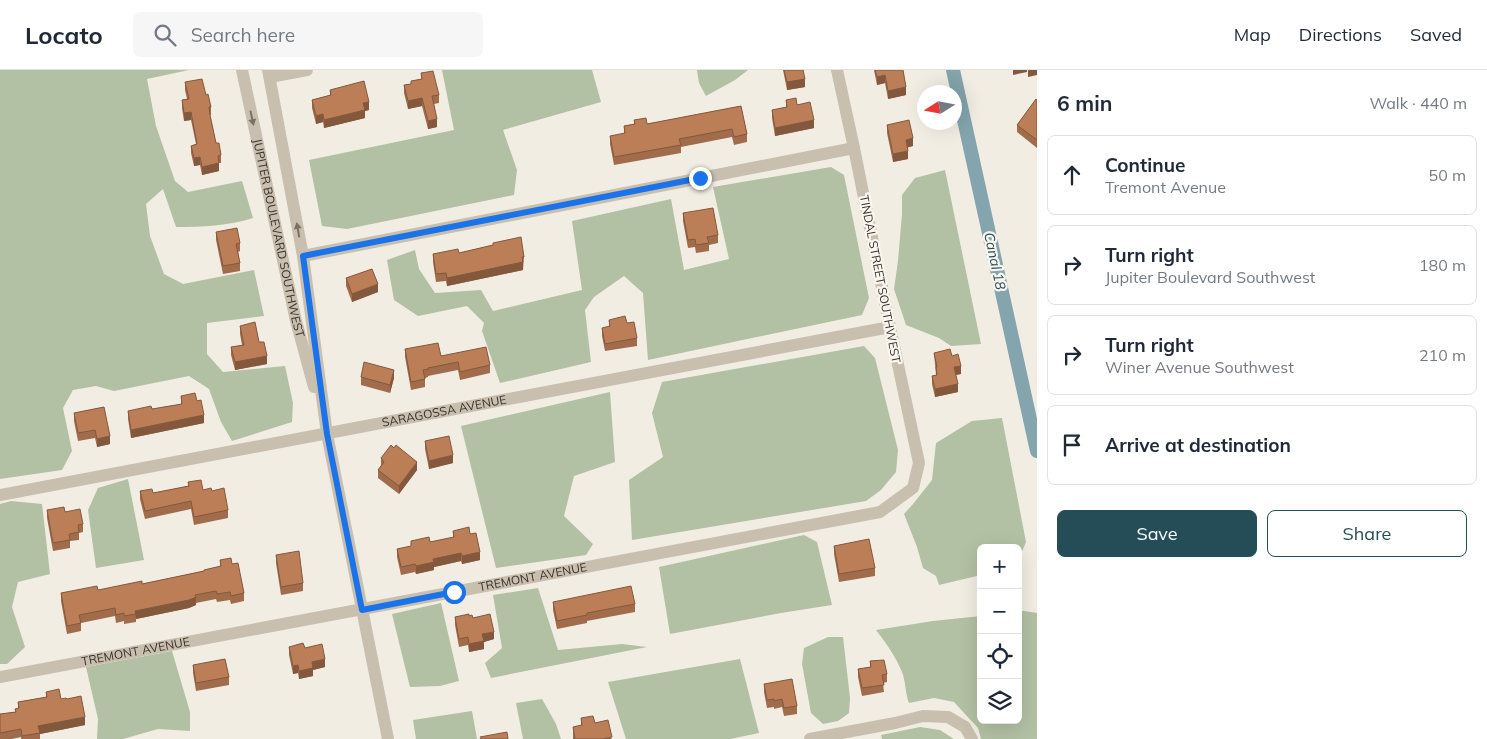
<!DOCTYPE html>
<meta charset="utf-8">
<style>
body{margin:0;font-family:Mulish,sans-serif;background:#f6f6f7;color:#1f2937}
.controls{position:absolute;right:15px;bottom:15px;display:grid;overflow:hidden;border-radius:8px;box-shadow:0 5px 20px #0002}
.controls button{width:45px;height:45px;display:grid;place-items:center;padding:0;border:0;border-bottom:1px solid #e0e1e3;background:#fff;color:#1f2937;font:25px sans-serif}
.compass{position:absolute;left:917px;top:15px;width:45px;height:45px;border-radius:50%;background:#fff;box-shadow:0 5px 20px #0002;rotate:259deg}
.stop{position:absolute;width:15px;height:15px;margin:-11px;border:4px solid #1a73e8;border-radius:50%;background:#fff}
.stop.end{background:#1a73e8;border-color:#fff;box-shadow:0 1px 5px #0008}
.list{margin:0;padding:0;list-style:none}
h2{display:flex;justify-content:space-between;align-items:center;height:65px;margin:0;padding:0 20px;font-size:21px}
h2 small{font-size:16px;font-weight:400;color:#747a83}
.list li{display:grid;grid-template-columns:32px 1fr auto;gap:15px;align-items:center;box-sizing:border-box;height:80px;margin:0 10px 10px;padding:0 10px;border:1px solid #e0e1e3;border-radius:8px}
.list b{display:block;font-size:19px;white-space:nowrap}
.list p{margin:0;font-size:16px;white-space:nowrap;color:#747a83}
.list em{font-size:16px;font-style:normal;color:#747a83}
.actions{display:flex;gap:10px;padding:15px 20px}
.actions a{flex:1;padding:11px 0;border:1px solid #254d57;border-radius:8px;text-align:center;font-size:18px;color:#254d57}
.actions .main{background:#254d57;color:#fff}
.icon{flex:none;width:28px;height:28px;fill:none;stroke:currentColor;stroke-width:2;stroke-linecap:round;stroke-linejoin:round}
.map{position:relative;flex:none;width:1037px;height:669px;overflow:hidden}
header{display:flex;align-items:center;gap:30px;box-sizing:border-box;height:70px;padding:0 25px;background:#fff;border-bottom:1px solid #e0e1e3}
header strong{font-size:24px}
nav{display:flex;gap:28px;margin-inline-start:auto;font-size:18px}
.search{width:350px;height:45px;background:#f6f6f7;display:flex;align-items:center;gap:12px;box-sizing:border-box;padding:0 18px;border-radius:8px;color:#747a83;font-size:19px}
main{display:flex}
aside{flex:1;background:#fff}
.map>svg:first-child{display:block}
</style>
<header>
<strong>Locato</strong>
<div class="search"><svg class="icon" aria-label="search" viewBox="0 0 24 24"><circle cx="10" cy="10" r="6"/><path d="M15 15l6 6"/></svg>Search here</div>
<nav><a>Map</a><a>Directions</a><a>Saved</a></nav>
</header>
<main>
<div class="map">
<svg width="1037" height="669" viewBox="0 0 1037 669">
<rect width="100%" height="100%" fill="#f2ede3"/>
<g fill="#b2c0a3">
<path d="M0,0H189L147,9L156,56L175,111L188,122L242,111L253,148C228,156 202,157 176,157L163,119L146,134L150,166L164,204L183,214L254,200L264,246L207,253V284L223,302L285,296L293,333L292,352L232,371L221,352L209,319L189,306L114,321L96,316L73,320L63,338L72,381L62,400L0,409Z"/>
<path d="M442,0H592L601,32L503,60L517,100L514,125L347,159L322,156L309,90L454,60Z"/>
<path d="M697,0H748L735,10L706,26L699,13Z"/>
<path d="M831,97L844,105L869,228L862,245L648,290L643,223L624,206L594,227L585,240L591,292L500,313L482,261L484,253L467,236L418,246L394,230L387,190L415,180L419,199L435,223L481,220L493,241L582,220L572,151L671,129L684,200L729,189L713,117Z"/>
<path d="M945,100L981,274L951,276L939,268L906,255L894,219L898,191L902,144V125L915,108Z"/>
<path d="M864,276L875,288L898,380L896,402L881,420L866,431L632,470L629,410L663,387L652,343L662,312Z"/>
<path d="M610,322L615,392L574,406L564,446L593,474L586,485L496,498L461,356Z"/>
<path d="M1002,348L1026,472L1018,491V478H981V505L939,515L936,506L923,498L917,477L904,444L913,434L932,410L936,373L972,351Z"/>
<path d="M128,409L144,490L96,498L88,440L98,418Z"/>
<path d="M11,431L42,434L50,504L18,512L12,537L25,577L7,594H0V434Z"/>
<path d="M804,465L817,472L832,535L781,543L670,564L659,497Z"/>
<path d="M538,518L558,580L622,574L647,577L491,608L485,593L502,578L493,525Z"/>
<path d="M441,533L459,611L440,616L410,617L392,544Z"/>
<path d="M1018,540L1037,543V669H981L978,658L954,632L934,628L909,633C905,623 906,612 902,602C896,587 886,573 876,560L933,551L981,546V650H1018Z"/>
<path d="M828,567H843L850,628L849,643L838,651L823,654L811,643L802,594L804,578Z"/>
<path d="M172,581L190,642V661L158,659L123,669H97L98,649L86,597Z"/>
<path d="M740,589L759,663L730,669H626L608,612Z"/>
<path d="M542,629L556,654L561,669H523L516,633Z"/>
<path d="M472,641L477,669H416L413,650Z"/>
<path d="M920,657L940,660L954,669H882L881,665Z"/>
</g>
<g fill="none" stroke-linecap="round" stroke-linejoin="round">
<path stroke="#84a5ad" stroke-width="14" d="M953,0L1037,381"/>
<g stroke="#c9bfaf" stroke-width="12">
<path d="M270,7L307,0"/>
<path d="M303,186L854,78"/>
<path id="s1" d="M0,425L890,257"/>
<path id="s2" d="M0,607L880,442L913,418L919,393L890,257L854,78L837,0"/>
<path d="M810,669L895,653L923,646L948,647L965,657L972,669"/>
</g>
<g stroke="#c9bfaf" stroke-width="12">
<path id="s3" d="M242,0L296,251L314,317"/>
<path d="M268,0L303,186L327,364L388,669"/>
</g>
</g>
<g fill="#a16c4b">
<path d="M783,0H803L805,17L787,20Z"/>
<path d="M874,0H903L906,25L888,29L885,13L877,15Z"/>
<path d="M421,3L439,25V33L434,34L437,57L428,59L422,36L408,39L404,23V15L411,14V11L421,9Z"/>
<path d="M185,12L206,25L211,37V45H210L216,73L221,85V93H219V101L202,105L200,95L194,96L191,83V76L196,74L191,50L184,51L182,38V30L187,29L185,20Z"/>
<path d="M330,20L369,40L365,41V48L324,58L323,52L316,54L312,38V30L330,25Z"/>
<path d="M786,30L797,35L814,58L775,66L772,48V40L786,37Z"/>
<path d="M1037,30V78L1017,62V55Z"/>
<path d="M741,36L747,64V72L734,75L732,67L681,77V83L614,95L610,74V66L624,64V56L634,54V50L647,54Z"/>
<path d="M887,55L913,76L907,77L908,89L893,92L887,63Z"/>
<path d="M683,143L718,165V173L709,175V181L696,183L695,177L688,178L683,151Z"/>
<path d="M216,162L240,173V181L238,182L240,193V201L223,204L216,170Z"/>
<path d="M493,173L524,187L523,200L447,216L446,211L436,212L433,192V184L459,183L493,175Z"/>
<path d="M346,208L378,222L352,232L346,216Z"/>
<path d="M609,250L637,268V276L605,281L602,266V258L609,257Z"/>
<path d="M240,256L259,272L267,294L235,300L231,285V277L242,275L240,264Z"/>
<path d="M405,279L490,295V303L460,310L458,300L428,306V307L425,308V317L411,320L405,287Z"/>
<path d="M934,283L952,286L961,304L956,305L958,322L935,327L932,314V306L936,305Z"/>
<path d="M361,307L394,308L390,323L361,315Z"/>
<path d="M181,326L197,331L204,353L131,368L128,349V341L152,339L181,334Z"/>
<path d="M104,337L110,374L97,377L95,368L78,371L74,351V343Z"/>
<path d="M425,371L453,393L429,399L425,379Z"/>
<path d="M381,388L417,400L399,424L378,408V400L381,396Z"/>
<path d="M188,412L203,420L212,421L228,440V448L194,455L191,439L145,449L140,429V421L153,423L188,416Z"/>
<path d="M47,440L65,442L83,454V462L79,463V470L70,471V478L53,481L47,448Z"/>
<path d="M453,461L470,464L480,490L462,494L461,491L434,497V500L416,504L415,502L401,505L397,487V479L411,476V471L430,472L453,467Z"/>
<path d="M834,476L875,498V506L839,512L834,484Z"/>
<path d="M276,485L303,513V521L281,525L276,493Z"/>
<path d="M220,490L232,494L244,523V531L231,534L230,530L217,532L216,529L196,533V535L189,538L136,549V552L124,554V551L116,553L115,546L81,553V561L67,564L61,531V523L98,520L142,514L204,501L220,496Z"/>
<path d="M553,532L635,534V542L587,551V553L557,559L553,540Z"/>
<path d="M469,546L473,548L494,569L484,572V579L469,582L468,575L459,577L455,555V547Z"/>
<path d="M289,577L305,578L325,597L313,600V606L299,609L298,603L293,604L289,585Z"/>
<path d="M870,591L887,604V612L883,613L884,622L862,626L858,607V599L870,597Z"/>
<path d="M193,595L229,607V615L196,621L193,603Z"/>
<path d="M764,614L797,636V644L784,646L782,637L774,639V637L767,638L764,622Z"/>
<path d="M46,622L61,629L85,655L40,664V669H21V667L12,669H0V644L15,642V639L18,638V632L46,627Z"/>
<path d="M581,648L595,653L612,669H573V657L581,655Z"/>
</g>
<g fill="#83583d">
<path d="M1013,0H1027V2L1013,5Z"/>
<path d="M1028,0H1037V5L1028,7Z"/>
<path d="M885,5V13L877,15V7Z"/>
<path d="M805,9V17L787,20V12Z"/>
<path d="M906,17V25L888,29V21Z"/>
<path d="M422,28V36L408,39V31Z"/>
<path d="M369,32V40L365,41V48L324,58V50L363,33Z"/>
<path d="M191,42V50L184,51V43Z"/>
<path d="M323,44V52L316,54V46Z"/>
<path d="M437,49V57L428,59V51Z"/>
<path d="M814,50V58L775,66V58Z"/>
<path d="M913,68V76L906,78V70Z"/>
<path d="M908,81V89L893,92V84Z"/>
<path d="M200,87V95L194,96V88Z"/>
<path d="M219,93V101L202,105V97Z"/>
<path d="M523,192V200L447,216V208Z"/>
<path d="M378,214V222L352,232V224Z"/>
<path d="M267,286V294L235,300V292Z"/>
<path d="M961,296V304L954,305V297Z"/>
<path d="M394,300V308L390,323V315Z"/>
<path d="M958,314V322L935,327V319Z"/>
<path d="M204,345V353L131,368V360Z"/>
<path d="M110,366V374L97,377V369Z"/>
<path d="M453,385V393L429,399V391Z"/>
<path d="M417,392V400L399,424V416Z"/>
<path d="M480,482V490L462,494V486Z"/>
<path d="M461,483V491L434,497V500L416,504V496L433,489Z"/>
<path d="M196,527V535L189,538L136,549L135,541Z"/>
<path d="M494,562V569L484,572V579L469,582V574L482,564Z"/>
<path d="M325,589V597L313,600V606L299,609V601L312,592Z"/>
<path d="M298,595V603L293,604V596Z"/>
<path d="M85,647V655L40,664L38,656Z"/>
</g>
<g fill="#bb7e57" stroke="#83583d">
<path d="M784,0H803L805,9L787,12Z"/>
<path d="M875,0H903L906,17L888,21L885,5L877,7Z"/>
<path d="M433,1L439,25L432,26L437,49L428,51L422,28L408,31L404,15L411,14V11L422,9L421,3Z"/>
<path d="M202,9L206,25L208,24L211,37H209L210,45L216,73H219L221,85L218,86L219,93L202,97L200,87L194,88L191,76L197,74L191,42L184,43L182,30L189,29L185,12Z"/>
<path d="M364,11L369,32L363,33L365,40L324,50L323,44L316,46L312,30L331,25L330,20Z"/>
<path d="M796,28L797,35L810,32L814,50L775,58L772,40L787,37L786,30Z"/>
<path d="M1036,29L1037,30V70L1017,55Z"/>
<path d="M741,36L747,64L734,67L732,59L679,69L681,75L614,87L610,66L625,63L624,56L635,54L634,50L646,48L647,54Z"/>
<path d="M909,50L913,68L906,70L908,81L893,84L887,55Z"/>
<path d="M713,138L718,165L707,167L709,173L696,175L695,169L688,170L683,143Z"/>
<path d="M237,158L240,173L236,174L240,193L223,196L216,162Z"/>
<path d="M521,167L524,187H522L523,192L447,208L446,203L436,204L433,184L458,179L459,183L493,175V173Z"/>
<path d="M372,199L378,214L352,224L346,208Z"/>
<path d="M625,246L627,253L634,252L637,268L605,274L602,258L610,256L609,250Z"/>
<path d="M255,252L259,272H264L267,286L235,292L231,277L244,275L240,256Z"/>
<path d="M438,273L441,286L486,277L490,295L460,302L458,292L428,298V299L423,300L425,309L411,312L405,279Z"/>
<path d="M950,279L952,286L958,284L961,296L954,297L958,314L935,319L932,306L937,305L936,297H937L934,283Z"/>
<path d="M364,292L394,300L390,315L361,307Z"/>
<path d="M195,323L197,331L201,330L204,345L131,360L128,341L151,336L152,339L182,334L181,326Z"/>
<path d="M104,337L110,366L97,369L95,360L78,363L74,343Z"/>
<path d="M449,366L453,385L429,391L425,371Z"/>
<path d="M391,375L394,378L396,375L417,392L399,416L378,400L384,392L381,388Z"/>
<path d="M201,410L203,420L211,418L212,421L224,418L228,440L194,447L191,431L145,441L140,421L152,419L153,423L189,416L188,412Z"/>
<path d="M64,437L65,442L80,439L83,454L78,455L79,462L69,464L70,470L53,473L47,440Z"/>
<path d="M469,457L470,464L476,463L480,482L462,486L461,483L433,489L434,492L416,496L415,494L401,497L397,479L411,476V471L429,467L430,472L454,467L453,461Z"/>
<path d="M869,469L875,498L839,504L834,476Z"/>
<path d="M299,481L303,513L281,517L276,485Z"/>
<path d="M231,488L232,494L238,493L244,523L231,526L230,522L217,524L216,521L195,525L196,527L189,530L135,541L136,544L124,546V543L116,545L115,538L79,545L81,553L67,556L61,523L97,516L98,520L142,511V514L204,501V500L221,496L220,490Z"/>
<path d="M631,516L635,534L587,543V545L557,551L553,532Z"/>
<path d="M469,544V546L472,545L473,548L490,544L494,562L482,564L484,571L469,574L468,567L459,569L455,547Z"/>
<path d="M303,573L305,578L322,574L325,589L312,592L313,598L299,601L298,595L293,596L289,577Z"/>
<path d="M225,589L229,607L196,613L193,595Z"/>
<path d="M884,590L887,604L882,605L884,615L862,618L858,599L871,597L870,591Z"/>
<path d="M792,609L797,636L784,638L782,629L774,631V629L767,630L764,614Z"/>
<path d="M59,619L61,629L66,628L67,629L81,626L85,647L38,656L40,663L22,666L21,659L0,663V644L16,642L15,639L19,638L18,632L47,627L46,622Z"/>
<path d="M593,646L595,653L608,650L612,667L603,669H575L573,657L582,655L581,648Z"/>
<path d="M507,662L508,669H481L480,667Z"/>
</g>
<defs><path id="oneway-solid" d="M-6-.8H1V-3.2L6.5 0L1 3.2V.8H-6Z" transform="scale(1.25)"/></defs>
<g fill="#7a7167">
<use href="#oneway-solid" transform="translate(252 48) rotate(78)"/>
<use href="#oneway-solid" transform="translate(298 160) rotate(-100)"/>
</g>
<g fill="none" stroke-linecap="round" stroke-linejoin="round">
<path stroke="#1a73e8" stroke-width="6" d="M454,522L362,540L327,364L303,186L700,108"/>
</g>
<g text-anchor="middle" stroke-width="4.5" stroke-linejoin="round" paint-order="stroke">
<g font-size="12" fill="#39322c" stroke="#faf6ef">
<text dy="4" stroke="none"><textPath href="#s3" startOffset="172">JUPITER BOULEVARD SOUTHWEST</textPath></text>
<text transform="translate(880 209) rotate(79)" y="4">TINDAL STREET SOUTHWEST</text>
<text dy="4" stroke="none"><textPath href="#s1" startOffset="452">SARAGOSSA AVENUE</textPath></text>
<text dy="4" stroke="none"><textPath href="#s2" startOffset="542">TREMONT AVENUE</textPath></text>
<text dy="4" stroke="none"><textPath href="#s2" startOffset="138">TREMONT AVENUE</textPath></text>
</g>
<g font-size="14" font-style="italic" fill="#254d57" stroke="#faf6ef">
<text transform="translate(995 191) rotate(78)" y="5">Canal 18</text>
</g>
</g>
</svg>
<div class="controls">
<button>+</button>
<button>−</button>
<button><svg class="icon" aria-label="locate" viewBox="0 0 24 24"><circle cx="12" cy="12" r="6"/><path d="M12 2v4M12 18v4M2 12h4M18 12h4"/></svg></button>
<button><svg class="icon" aria-label="layers" viewBox="0 0 24 24"><path d="M12 4l9 5-9 5-9-5zM3 14l9 5 9-5"/></svg></button>
</div>
<svg class="compass" viewBox="-18 -18 36 36"><path d="M0-13l5 13h-10z" fill="#e53935"/><path d="M0 13l5-13h-10z" fill="#747a83"/></svg>
<div class="stop" style="left:454px;top:522px"></div>
<div class="stop end" style="left:700px;top:108px"></div>
</div>
<aside>
<h2>6 min<small>Walk · 440 m</small></h2>
<ul class="list">
<li><svg class="icon" aria-label="ahead" viewBox="0 0 24 24"><path d="M12 20V5M6 11l6-6 6 6"/></svg><div><b>Continue</b><p>Tremont Avenue</p></div><em>50 m</em></li>
<li><svg class="icon" aria-label="right" viewBox="0 0 24 24"><path d="M7 20v-9h11M14 6l5 5-5 5"/></svg><div><b>Turn right</b><p>Jupiter Boulevard Southwest</p></div><em>180 m</em></li>
<li><svg class="icon" aria-label="right" viewBox="0 0 24 24"><path d="M7 20v-9h11M14 6l5 5-5 5"/></svg><div><b>Turn right</b><p>Winer Avenue Southwest</p></div><em>210 m</em></li>
<li><svg class="icon" aria-label="arrive" viewBox="0 0 24 24"><path d="M6 21V4h12l-3 4 3 4H6"/></svg><div><b>Arrive at destination</b></div></li>
</ul>
<div class="actions"><a class="main">Save</a><a>Share</a></div>
</aside>
</main>
